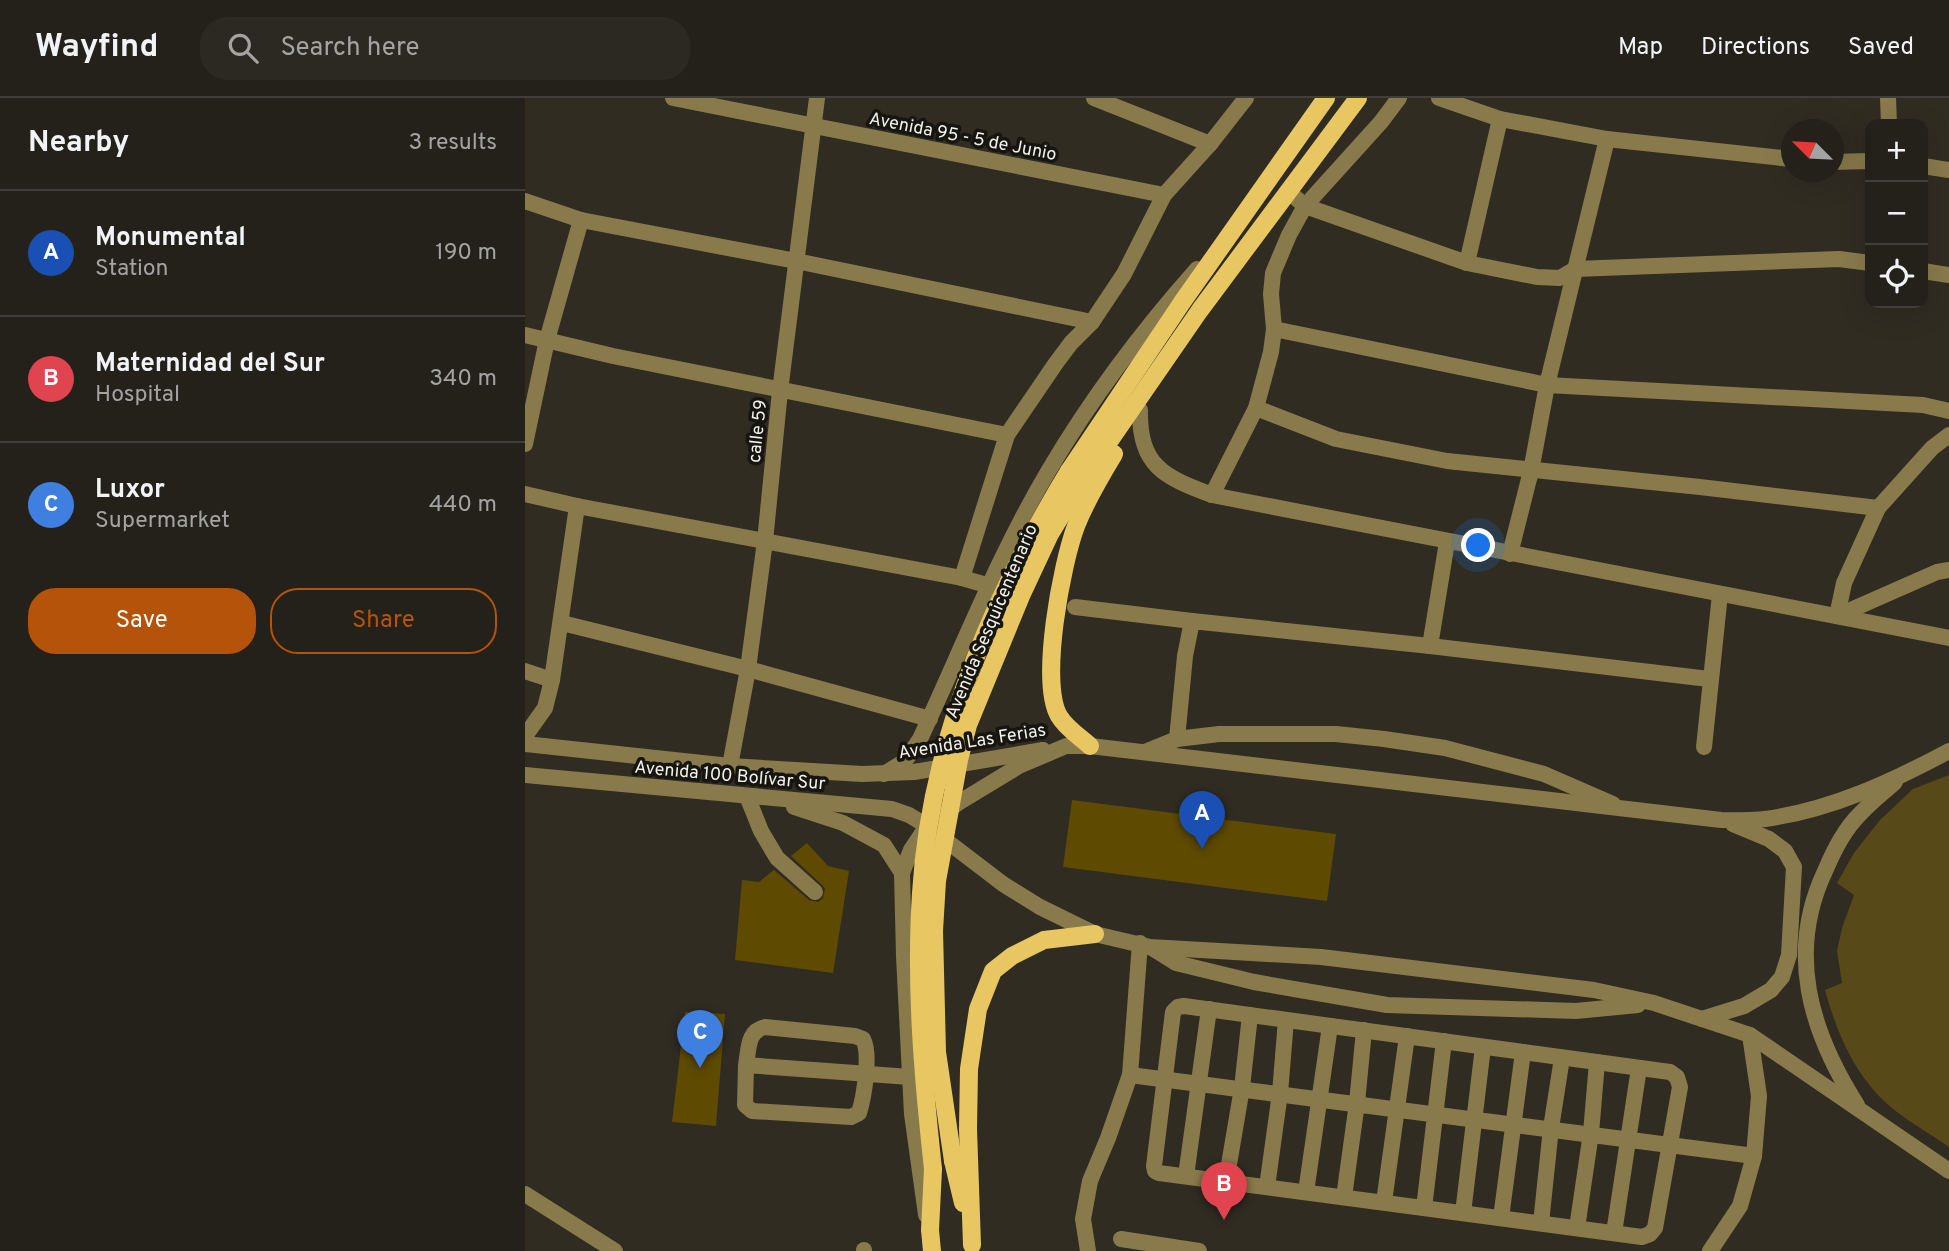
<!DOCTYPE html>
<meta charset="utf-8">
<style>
body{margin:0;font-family:Overpass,sans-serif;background:#2c2923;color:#f1f3f6}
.controls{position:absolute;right:21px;top:21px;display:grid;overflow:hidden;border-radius:14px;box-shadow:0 7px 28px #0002}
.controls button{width:63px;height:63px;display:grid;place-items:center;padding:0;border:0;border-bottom:2px solid #413e39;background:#24211a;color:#f1f3f6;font:35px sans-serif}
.compass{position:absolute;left:1256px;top:21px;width:63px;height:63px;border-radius:50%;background:#24211a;box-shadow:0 7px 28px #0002;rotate:294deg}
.you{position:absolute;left:954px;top:448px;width:24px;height:24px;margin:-18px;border:5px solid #fff;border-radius:50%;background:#1a73e8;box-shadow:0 0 0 10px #1a73e833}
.badge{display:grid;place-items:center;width:46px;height:46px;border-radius:50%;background:#b45309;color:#fff;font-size:23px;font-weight:700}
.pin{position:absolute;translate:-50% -58px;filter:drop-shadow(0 2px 4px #0008)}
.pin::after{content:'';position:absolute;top:37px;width:24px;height:21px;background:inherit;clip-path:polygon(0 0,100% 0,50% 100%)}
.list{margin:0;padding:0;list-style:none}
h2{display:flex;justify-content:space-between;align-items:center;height:91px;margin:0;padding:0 28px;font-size:30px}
h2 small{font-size:23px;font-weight:400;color:#a3a3a2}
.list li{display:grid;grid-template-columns:46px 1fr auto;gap:21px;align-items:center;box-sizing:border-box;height:126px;padding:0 28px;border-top:2px solid #413e39}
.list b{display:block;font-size:26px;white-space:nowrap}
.list p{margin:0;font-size:23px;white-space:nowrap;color:#a3a3a2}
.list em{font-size:23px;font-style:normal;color:#a3a3a2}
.actions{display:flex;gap:14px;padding:21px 28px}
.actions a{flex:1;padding:16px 0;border:2px solid #b45309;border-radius:28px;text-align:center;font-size:24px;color:#b45309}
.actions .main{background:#b45309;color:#fff}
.icon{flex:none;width:38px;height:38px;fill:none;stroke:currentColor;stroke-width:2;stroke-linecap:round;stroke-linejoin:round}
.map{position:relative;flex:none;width:1424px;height:1153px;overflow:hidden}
header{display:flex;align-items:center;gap:42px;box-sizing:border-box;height:98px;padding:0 35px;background:#24211a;border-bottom:2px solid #413e39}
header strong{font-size:33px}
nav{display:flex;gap:38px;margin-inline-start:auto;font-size:24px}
.search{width:490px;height:63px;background:#2c2923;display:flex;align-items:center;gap:18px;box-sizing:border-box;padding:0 24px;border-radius:28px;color:#a3a3a2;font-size:26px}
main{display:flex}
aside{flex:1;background:#24211a}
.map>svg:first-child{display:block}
</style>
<header>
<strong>Wayfind</strong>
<div class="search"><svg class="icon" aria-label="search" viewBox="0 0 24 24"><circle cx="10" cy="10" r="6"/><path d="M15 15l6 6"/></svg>Search here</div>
<nav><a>Map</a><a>Directions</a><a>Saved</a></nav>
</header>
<main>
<aside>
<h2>Nearby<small>3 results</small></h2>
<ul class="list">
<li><span class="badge" style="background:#1a4fb4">A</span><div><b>Monumental</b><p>Station</p></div><em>190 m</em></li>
<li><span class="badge" style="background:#e0444e">B</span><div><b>Maternidad del Sur</b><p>Hospital</p></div><em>340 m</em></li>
<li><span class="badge" style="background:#3f7fe0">C</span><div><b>Luxor</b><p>Supermarket</p></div><em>440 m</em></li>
</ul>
<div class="actions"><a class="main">Save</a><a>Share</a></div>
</aside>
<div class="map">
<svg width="1424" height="1153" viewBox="0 0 1424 1153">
<rect width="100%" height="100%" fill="#302c22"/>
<path fill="#584918" d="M1424,677V1049C1401,1033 1373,1018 1354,998C1326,969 1310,929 1300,892L1317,885L1312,853L1317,830L1329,797L1312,785L1329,755L1355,722L1388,691Z"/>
<g fill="#5e4a00">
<path d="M547,702L811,736L802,803L538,769Z"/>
<path d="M282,745L303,768L324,773L308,875L210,862L217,782L234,784L249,772L284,802L293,804L298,800L300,791L297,787L266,758Z"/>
<path d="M160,914L200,916L191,1028L147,1024Z"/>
</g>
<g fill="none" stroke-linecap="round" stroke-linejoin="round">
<g stroke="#897a4c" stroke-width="16">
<path d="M148,0L639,97"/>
<path d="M569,0L685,46"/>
<path d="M914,0L975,21L1082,41L1266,61"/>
<path d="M1363,0L1364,26"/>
<path d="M1308,64L1345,63"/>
<path d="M1398,68L1424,72"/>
<path d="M764,94L780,108L942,165L1012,179L1035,180L1050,171L1314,161L1345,165"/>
<path d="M0,103L56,122L271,163L567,224"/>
<path d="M942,165L975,21"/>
<path d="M1398,173L1424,177"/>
<path d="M749,231L1022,287L1398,307L1424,313"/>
<path d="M0,237L88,258L482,337"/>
<path d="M731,310L811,341L922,363L1175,389L1353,410"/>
<path d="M615,312C614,368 639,379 687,397L1424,540"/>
<path d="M0,346L22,242L56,122"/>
<path d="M0,396L52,408L437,480L465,488"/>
<path d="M687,397L731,310L746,254L749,231L746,196L748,175L764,137L780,108L856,24L874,0"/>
<path d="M985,456L1006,373L1022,287L1082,41"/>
<path d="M437,480L482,337L531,265L546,245L567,224L599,176L639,97L685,46L721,0"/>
<path d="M550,509L667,523"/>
<path d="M1312,518L1319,485L1353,410L1407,350L1424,337"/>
<path d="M1312,518L1412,474L1424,472"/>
<path d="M37,525L223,571L405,621"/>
<path d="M905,548L922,444"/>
<path d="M0,573L27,582"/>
<path d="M0,638L20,610L27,582L52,408"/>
<path d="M652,641L660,558L667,523L905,548L1184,581"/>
<path d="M0,646L205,668L337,676L389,674L518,652"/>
<path d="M1179,649L1195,496"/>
<path d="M620,654L652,641L694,636H811L859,641L920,650L1019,676L1088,706"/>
<path d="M205,668L223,571L240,443L255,293L292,0"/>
<path d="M359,676L380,663L395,641C437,551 473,458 524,372C566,301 617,233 672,171"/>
<path d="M0,677L367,711L384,717L402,728L478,786L515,809L570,836L625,849L796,859L1069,892L1129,905L1225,937L1424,1073"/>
<path d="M222,698L236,733L252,760L290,794"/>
<path d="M269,709L318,725L359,747L377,775L379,858L387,1016L401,1117"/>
<path d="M377,775L386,752L402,728L433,705L494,668L541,648H565L1196,722C1211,722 1226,723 1240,721C1306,712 1366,684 1424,653"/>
<path d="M627,850L651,865L729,884L862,907L1051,913L1113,907"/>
<path d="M659,908L1145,974L1152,979L1155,989L1130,1130L1125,1136L1117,1139L634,1075L630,1073L629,1068L648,914L653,909Z"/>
<path d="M1177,921L1219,908L1246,892L1257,879L1264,857L1269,769L1260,753L1244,741L1208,726"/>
<path d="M221,967L220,1007L227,1013L326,1019L334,1015C339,999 346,956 338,941L330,938L240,929C222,933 224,951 221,967L385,979"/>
<path d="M605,977L1229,1058"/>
<path d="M1332,1007C1285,933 1261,854 1301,771C1309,752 1320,731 1334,717C1345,705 1358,695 1370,684"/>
<path d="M661,1078L684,911"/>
<path d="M701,1084L717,990L725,917"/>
<path d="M742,1089L755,995L761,922"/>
<path d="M781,1094L805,928"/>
<path d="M0,1096L90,1153"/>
<path d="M819,1099L832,1005L839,932"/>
<path d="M859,1104L882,938"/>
<path d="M899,1110L919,943"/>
<path d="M938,1115L958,949"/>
<path d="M976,1120L998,954"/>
<path d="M1016,1125L1026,1030L1037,960"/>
<path d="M1052,1130L1066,1035L1072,964"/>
<path d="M1089,1135L1114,970"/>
<path d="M596,1141L674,1153"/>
<path d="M339,1153V1152"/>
<path d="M563,1153L558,1121L565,1083L583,1040L605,977L615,845"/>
<path d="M1185,1153L1215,1108L1229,1058L1234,998L1225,937"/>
</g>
<g stroke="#e8c763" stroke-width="18">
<path d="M544,373L658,203L801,0"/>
<path d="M559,380L675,212L833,0"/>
<path d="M565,648C555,639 541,630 534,618C514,584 537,465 551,428C561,403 575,379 589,356"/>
<path d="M428,1063L438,1105"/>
<path d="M447,1147L443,1031L444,971L453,911L468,873L487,858L519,842L570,836"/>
<path d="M407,1153L405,1132L408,1071"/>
</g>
<g stroke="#e8c763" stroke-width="18">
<path d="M428,1063L412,954L409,833L412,783L434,662L443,627L496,498L525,436L559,380"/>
<path d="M408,1071C398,979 390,888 396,795C405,645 467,500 544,373"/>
</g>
</g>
<g text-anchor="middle" stroke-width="7" stroke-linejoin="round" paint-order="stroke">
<g font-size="18" fill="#f3f1ea" stroke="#161510">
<text transform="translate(438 38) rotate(11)" y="6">Avenida 95 - 5 de Junio</text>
<text transform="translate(232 333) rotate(-84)" y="6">calle 59</text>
<text transform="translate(466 523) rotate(-67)" y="6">Avenida Sesquicentenario</text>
<text transform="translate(447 643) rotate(-9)" y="6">Avenida Las Ferias</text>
<text transform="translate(205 677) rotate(5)" y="6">Avenida 100 Bolívar Sur</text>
</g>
</g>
</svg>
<div class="controls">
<button>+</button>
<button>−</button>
<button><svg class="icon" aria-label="locate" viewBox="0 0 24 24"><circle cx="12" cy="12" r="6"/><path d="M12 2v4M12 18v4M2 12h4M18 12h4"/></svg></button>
</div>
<svg class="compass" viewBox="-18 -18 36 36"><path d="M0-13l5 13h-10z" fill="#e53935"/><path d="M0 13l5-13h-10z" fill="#a3a3a2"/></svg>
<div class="you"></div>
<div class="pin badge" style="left:677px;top:751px;background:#1a4fb4">A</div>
<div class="pin badge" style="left:699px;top:1122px;background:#e0444e">B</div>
<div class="pin badge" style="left:175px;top:970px;background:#3f7fe0">C</div>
</div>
</main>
